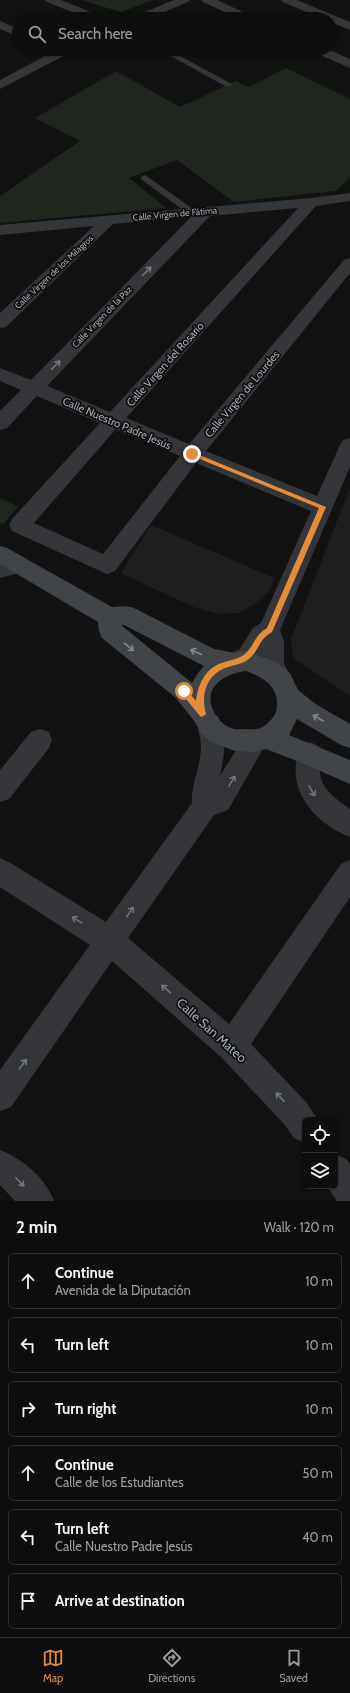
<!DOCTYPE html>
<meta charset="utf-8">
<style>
body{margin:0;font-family:Cabin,sans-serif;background:#171717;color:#f1f3f6}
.controls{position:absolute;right:12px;bottom:12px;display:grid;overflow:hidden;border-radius:6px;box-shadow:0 1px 3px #0004}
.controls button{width:36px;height:36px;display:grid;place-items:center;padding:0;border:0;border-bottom:1px solid #2e2e2e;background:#0e0e0e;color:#f1f3f6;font:20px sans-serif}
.stop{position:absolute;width:12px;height:12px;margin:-9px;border:3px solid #e38d3a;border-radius:50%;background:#fff}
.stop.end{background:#e38d3a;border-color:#fff;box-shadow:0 1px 4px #0008}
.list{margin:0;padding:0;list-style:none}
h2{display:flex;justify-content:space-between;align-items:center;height:52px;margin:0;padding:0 16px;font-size:17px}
h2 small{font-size:13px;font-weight:400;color:#9b9c9e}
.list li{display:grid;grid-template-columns:26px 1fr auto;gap:12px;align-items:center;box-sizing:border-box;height:56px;margin:0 8px 8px;padding:0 8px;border:1px solid #2e2e2e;border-radius:6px}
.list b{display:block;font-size:15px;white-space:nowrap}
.list p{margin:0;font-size:13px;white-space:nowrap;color:#9b9c9e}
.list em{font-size:13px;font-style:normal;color:#9b9c9e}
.icon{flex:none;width:22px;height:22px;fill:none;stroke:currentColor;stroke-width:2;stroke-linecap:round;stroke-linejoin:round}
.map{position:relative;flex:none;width:350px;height:1201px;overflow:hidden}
.search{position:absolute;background:#0e0e0e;box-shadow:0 1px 3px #0004;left:12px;right:12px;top:12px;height:44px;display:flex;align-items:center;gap:10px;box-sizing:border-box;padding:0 14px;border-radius:22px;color:#9b9c9e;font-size:15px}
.sheet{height:436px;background:#0e0e0e}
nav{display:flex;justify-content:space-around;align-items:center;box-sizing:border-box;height:56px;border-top:1px solid #2e2e2e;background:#0e0e0e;font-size:11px;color:#9b9c9e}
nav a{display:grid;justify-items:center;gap:2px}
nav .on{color:#e38d3a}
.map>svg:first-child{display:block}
</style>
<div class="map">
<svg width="350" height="1201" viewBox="0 0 350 1201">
<rect width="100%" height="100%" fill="#121213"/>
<g fill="#1e1e20">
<path d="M350,488V696L293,658L291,639Z"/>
<path d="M151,525L275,578L269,591L256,603L239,613L218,614L193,607L121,573Z"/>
</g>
<g fill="#1f261e">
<path d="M81,0H153L121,12Z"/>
<path d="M286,68L350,99V177L336,191L234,202L177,160L129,178L166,208L0,223V196L80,141L35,118L116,71L180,107L236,81L249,87Z"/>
<path d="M0,498L18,507L3,524L0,523Z"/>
</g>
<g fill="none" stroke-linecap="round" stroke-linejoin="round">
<g fill="#333538" fill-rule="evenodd">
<path d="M158,49H167L232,84L231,86H225Z"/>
<path d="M145,175L196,211L197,213L196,215H190L142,180L141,178L142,176Z"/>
</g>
<g fill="#333538" fill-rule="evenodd">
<path d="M45,0H61L103,17L105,19H89L47,2Z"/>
<path d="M174,0H190L188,2L147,19H131L133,17Z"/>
<path d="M201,0H217L254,17L256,19H240L203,2Z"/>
<path d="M281,0H297L350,22V30L331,22V19H323L283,2Z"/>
<path d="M0,21L19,29V37L0,29Z"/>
<path d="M58,49H73L71,52L0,89V80Z"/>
<path d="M311,49H327L350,59V68L313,52Z"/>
<path d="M350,193V201L316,206L126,418L189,444L344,260L350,258V273L206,451L317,496L340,445L343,440L350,438V467L280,630L284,641V663L290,676L286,683L278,686L270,683L262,668L260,656L256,663L237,671L229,668L225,661L229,654L240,649L253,628L261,623L311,511L196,463L115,571L107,574L12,531L9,525L12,519L100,423L37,396L7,428L0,430V411L21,390L0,381V368L31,380L191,217L113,224L6,327L0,328V313L94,226L0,235V225L311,198ZM298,208L110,412L47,386L210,216ZM116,429L180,456L103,554L34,523Z"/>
<path d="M19,556L27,559L30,565L27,571L0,578V560Z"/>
<path d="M209,713L218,716C227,737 225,754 220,776L246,734L255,731L264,734L267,742L228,810L214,815L128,938L229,1024L341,864L350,860V897L251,1044L306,1102L318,1120H305V1143L294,1138L284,1124L221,1057L112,961L11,1107L0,1111V1070L90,945L0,887V858L9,862L106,922L192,803C191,783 201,766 201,747C201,734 195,728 200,716Z"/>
<path d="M40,729L49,732L52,740L49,748L9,799L0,802V770L31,732Z"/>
<path d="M310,742L319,746C323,756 320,757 320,767C318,787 335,798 350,809V837C313,822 283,787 301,746Z"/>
<path d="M0,1150C23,1159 45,1178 54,1201H15L0,1185Z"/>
<path d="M335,1154L346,1159L350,1164V1201H337L327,1186H335Z"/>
</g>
<path fill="#414448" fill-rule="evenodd" d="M0,546L7,548L112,607L126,606L134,608L214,649L235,653L246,651L276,662L290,673L298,690L314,703L350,724V748L341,745L297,719L289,735L350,760V784L302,763L266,749L255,752L235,751L211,742L201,733L195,722L176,698L102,638L99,631L98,622L0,564ZM121,625H124L204,666L198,673L192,683ZM246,671C262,677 277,685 277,703C277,712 275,716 269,722C262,729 256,730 247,729C242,729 236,730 231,728C217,723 204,701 214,687C222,676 233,673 246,671Z"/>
</g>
<defs><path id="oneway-shaft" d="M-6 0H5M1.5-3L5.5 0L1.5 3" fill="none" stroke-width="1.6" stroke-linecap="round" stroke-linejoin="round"/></defs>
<g stroke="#71767c">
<use href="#oneway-shaft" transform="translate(147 271) rotate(-46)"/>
<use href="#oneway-shaft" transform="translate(56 365) rotate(-46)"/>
<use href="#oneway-shaft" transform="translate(232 781) rotate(-59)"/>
<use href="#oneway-shaft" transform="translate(312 791) rotate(60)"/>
<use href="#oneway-shaft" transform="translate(130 912) rotate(-55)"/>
<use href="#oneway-shaft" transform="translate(77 920) rotate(-148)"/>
<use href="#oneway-shaft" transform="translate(166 989) rotate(-139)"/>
<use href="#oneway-shaft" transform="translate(23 1064) rotate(-54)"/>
<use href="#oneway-shaft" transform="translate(280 1097) rotate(-133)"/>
<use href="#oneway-shaft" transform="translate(20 1182) rotate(46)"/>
</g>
<g stroke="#81878e">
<use href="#oneway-shaft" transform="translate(129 647) rotate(39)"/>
<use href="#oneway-shaft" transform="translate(196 652) rotate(-156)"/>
<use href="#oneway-shaft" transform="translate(318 718) rotate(-150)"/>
</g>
<path fill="#e38d3a" d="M192,452L326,507L272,632C258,640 260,649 250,658C244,664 233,665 225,668C205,676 201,696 206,714L202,717L200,716L181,693V689H186L196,701C198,685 205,668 222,663C230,660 239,659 245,654C255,645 253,637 267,628L319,508L190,455L189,454Z"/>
<g text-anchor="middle" stroke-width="3.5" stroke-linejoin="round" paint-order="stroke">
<g font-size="9" fill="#a4abb3" stroke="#0d0d0e">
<text transform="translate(175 214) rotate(-5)" y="3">Calle Virgen de Fátima</text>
<text transform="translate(54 272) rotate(-43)" y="3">Calle Virgen de los Milagros</text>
<text transform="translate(102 317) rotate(-46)" y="3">Calle Virgen de la Paz</text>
</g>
<g font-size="11" fill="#a4abb3" stroke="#0d0d0e">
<text transform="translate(165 364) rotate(-48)" y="4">Calle Virgen del Rosario</text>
<text transform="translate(242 394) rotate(-50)" y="4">Calle Virgen de Lourdes</text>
<text transform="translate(117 423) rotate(23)" y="4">Calle Nuestro Padre Jesús</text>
</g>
<g font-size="13" fill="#a4abb3" stroke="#0d0d0e">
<text transform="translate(212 1030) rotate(42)" y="5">Calle San Mateo</text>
</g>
</g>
</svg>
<div class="controls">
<button><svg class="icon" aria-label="locate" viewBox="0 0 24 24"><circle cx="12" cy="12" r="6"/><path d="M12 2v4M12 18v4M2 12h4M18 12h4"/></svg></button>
<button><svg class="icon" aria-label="layers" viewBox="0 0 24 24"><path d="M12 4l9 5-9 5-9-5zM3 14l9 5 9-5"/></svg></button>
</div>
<div class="stop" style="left:184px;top:691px"></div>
<div class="stop end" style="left:192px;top:454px"></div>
<div class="search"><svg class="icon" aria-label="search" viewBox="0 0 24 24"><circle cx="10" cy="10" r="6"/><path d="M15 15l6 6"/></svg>Search here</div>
</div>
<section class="sheet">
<h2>2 min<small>Walk · 120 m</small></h2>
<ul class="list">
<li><svg class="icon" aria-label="ahead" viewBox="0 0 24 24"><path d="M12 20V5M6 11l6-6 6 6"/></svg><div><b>Continue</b><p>Avenida de la Diputación</p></div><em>10 m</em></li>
<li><svg class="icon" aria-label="left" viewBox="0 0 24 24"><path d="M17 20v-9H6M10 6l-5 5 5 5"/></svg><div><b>Turn left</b></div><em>10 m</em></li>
<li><svg class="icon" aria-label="right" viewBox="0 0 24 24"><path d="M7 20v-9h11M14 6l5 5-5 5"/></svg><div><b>Turn right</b></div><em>10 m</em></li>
<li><svg class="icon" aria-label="ahead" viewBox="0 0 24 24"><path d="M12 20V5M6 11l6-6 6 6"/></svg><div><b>Continue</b><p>Calle de los Estudiantes</p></div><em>50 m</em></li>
<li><svg class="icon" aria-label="left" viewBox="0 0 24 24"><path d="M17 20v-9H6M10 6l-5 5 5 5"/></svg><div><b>Turn left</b><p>Calle Nuestro Padre Jesús</p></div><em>40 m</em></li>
<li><svg class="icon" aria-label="arrive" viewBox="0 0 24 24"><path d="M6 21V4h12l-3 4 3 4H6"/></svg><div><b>Arrive at destination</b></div></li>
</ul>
</section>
<nav>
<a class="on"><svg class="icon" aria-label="map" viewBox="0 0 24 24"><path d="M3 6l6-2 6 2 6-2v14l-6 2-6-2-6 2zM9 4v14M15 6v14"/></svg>Map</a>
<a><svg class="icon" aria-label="directions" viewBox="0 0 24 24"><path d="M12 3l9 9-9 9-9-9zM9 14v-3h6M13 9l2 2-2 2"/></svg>Directions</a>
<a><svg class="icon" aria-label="saved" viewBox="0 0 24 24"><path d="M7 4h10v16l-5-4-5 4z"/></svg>Saved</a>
</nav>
